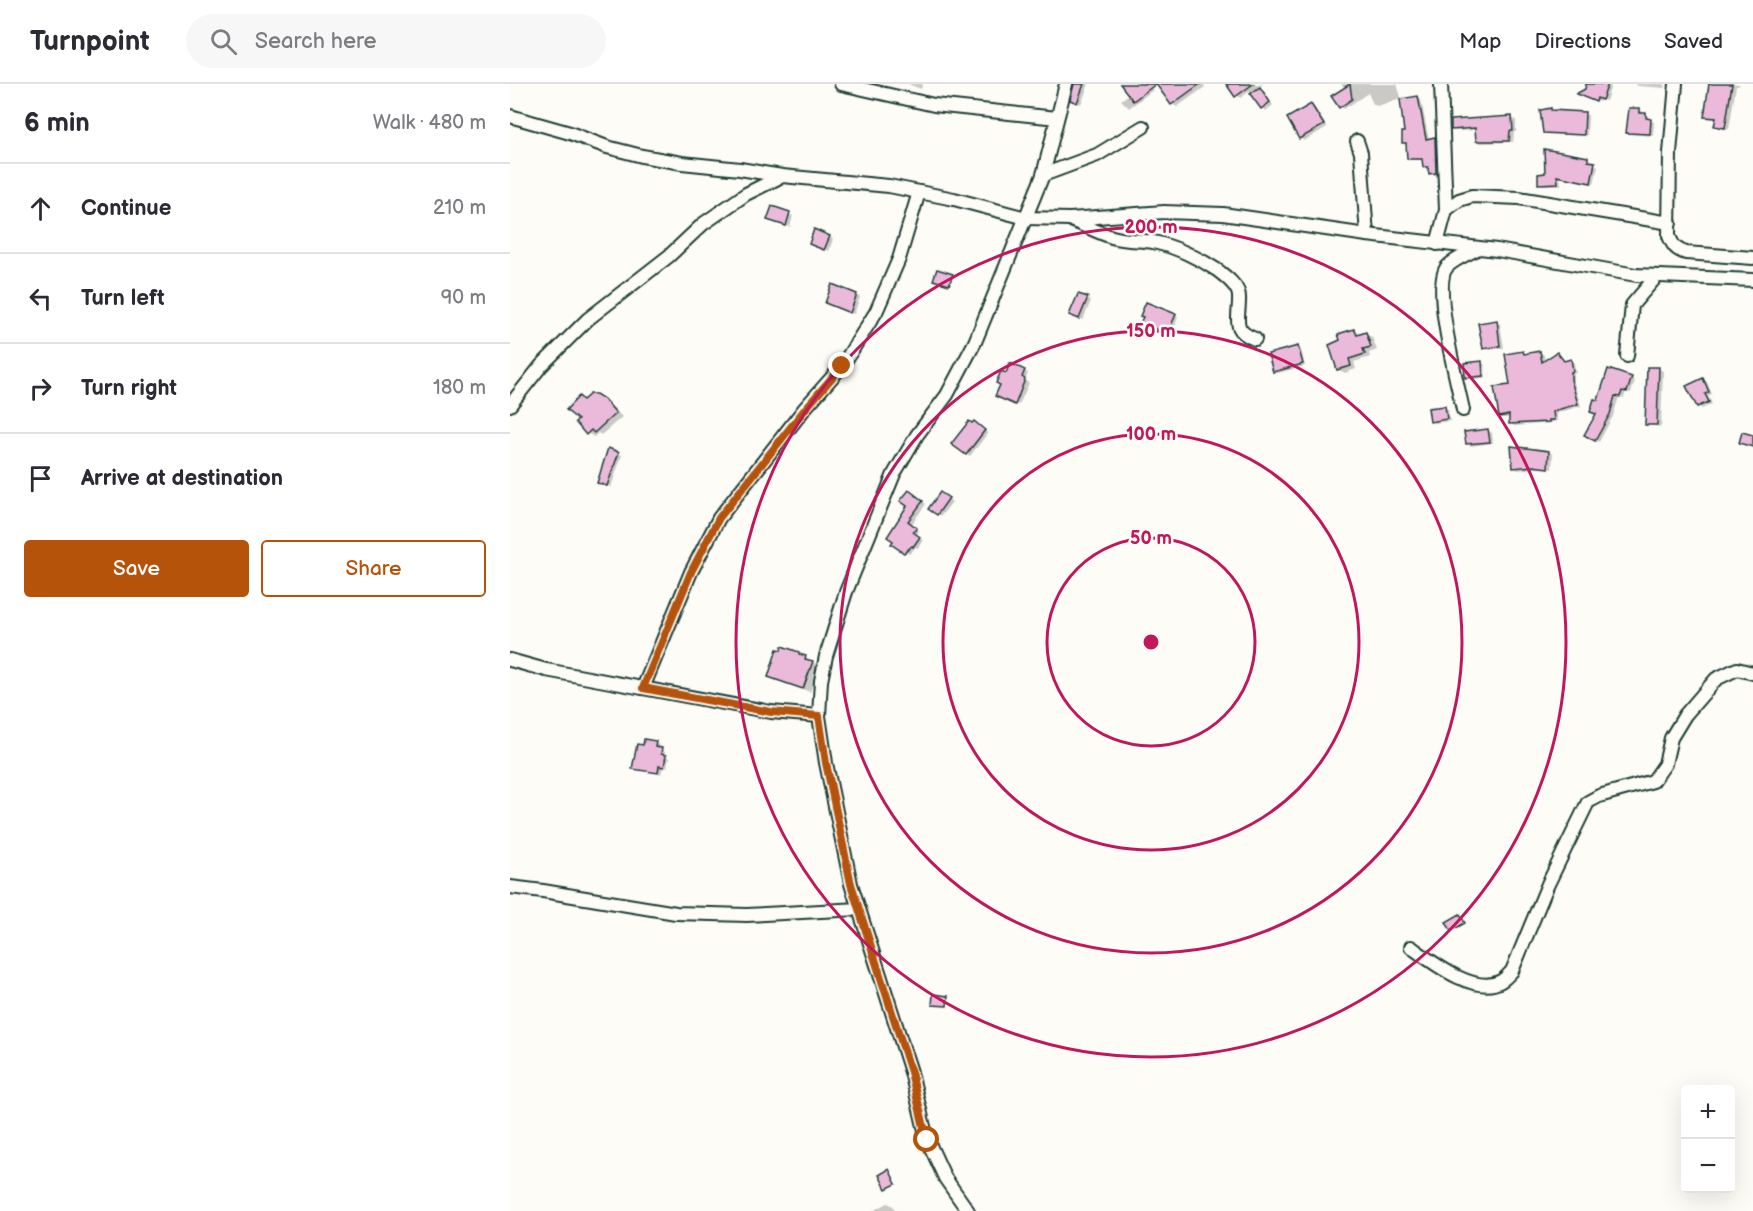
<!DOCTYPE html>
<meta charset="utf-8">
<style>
body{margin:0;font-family:"Balsamiq Sans",sans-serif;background:#f7f7f7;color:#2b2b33}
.controls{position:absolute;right:18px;bottom:18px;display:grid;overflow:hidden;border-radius:6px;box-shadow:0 6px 24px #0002}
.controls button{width:54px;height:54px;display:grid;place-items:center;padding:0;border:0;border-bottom:2px solid #e1e1e2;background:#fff;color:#2b2b33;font:30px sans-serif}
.stop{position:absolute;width:18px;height:18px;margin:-14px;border:4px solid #b45309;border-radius:50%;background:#fff}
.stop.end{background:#b45309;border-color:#fff;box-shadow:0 2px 6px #0008}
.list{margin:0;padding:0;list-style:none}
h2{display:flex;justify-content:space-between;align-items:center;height:78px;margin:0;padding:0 24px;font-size:26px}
h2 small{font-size:20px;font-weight:400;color:#7c7c81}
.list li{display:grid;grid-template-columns:39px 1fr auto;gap:18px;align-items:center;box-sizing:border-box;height:90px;padding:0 24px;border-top:2px solid #e1e1e2}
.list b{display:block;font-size:22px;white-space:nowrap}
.list em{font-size:20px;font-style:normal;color:#7c7c81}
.actions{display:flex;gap:12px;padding:18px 24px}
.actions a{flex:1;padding:14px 0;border:2px solid #b45309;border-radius:6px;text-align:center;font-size:21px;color:#b45309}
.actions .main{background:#b45309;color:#fff}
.icon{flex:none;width:33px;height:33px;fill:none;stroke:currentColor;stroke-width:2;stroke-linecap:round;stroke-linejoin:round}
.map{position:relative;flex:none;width:1243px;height:1127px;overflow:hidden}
header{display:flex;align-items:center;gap:36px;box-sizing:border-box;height:84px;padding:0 30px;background:#fff;border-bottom:2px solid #e1e1e2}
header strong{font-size:28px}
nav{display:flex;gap:33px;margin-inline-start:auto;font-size:21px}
.search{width:420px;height:54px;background:#f7f7f7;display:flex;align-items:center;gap:15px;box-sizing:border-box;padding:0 21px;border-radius:33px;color:#7c7c81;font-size:22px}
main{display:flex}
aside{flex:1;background:#fff}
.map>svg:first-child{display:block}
</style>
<header>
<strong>Turnpoint</strong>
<div class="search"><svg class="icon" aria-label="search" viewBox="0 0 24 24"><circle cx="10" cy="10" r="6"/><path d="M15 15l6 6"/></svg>Search here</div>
<nav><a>Map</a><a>Directions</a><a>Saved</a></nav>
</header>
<main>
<aside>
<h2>6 min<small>Walk · 480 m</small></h2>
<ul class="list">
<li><svg class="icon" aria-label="ahead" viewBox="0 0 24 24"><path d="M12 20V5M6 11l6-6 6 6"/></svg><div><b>Continue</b></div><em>210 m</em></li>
<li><svg class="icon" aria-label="left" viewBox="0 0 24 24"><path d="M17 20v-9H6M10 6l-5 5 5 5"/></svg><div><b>Turn left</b></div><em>90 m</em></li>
<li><svg class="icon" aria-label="right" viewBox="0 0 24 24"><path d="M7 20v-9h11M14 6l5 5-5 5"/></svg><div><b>Turn right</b></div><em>180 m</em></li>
<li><svg class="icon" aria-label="arrive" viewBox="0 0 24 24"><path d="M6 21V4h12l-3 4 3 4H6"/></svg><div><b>Arrive at destination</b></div></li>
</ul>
<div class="actions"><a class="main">Save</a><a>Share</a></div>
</aside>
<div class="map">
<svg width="1243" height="1127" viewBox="0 0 1243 1127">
<rect width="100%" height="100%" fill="#fdfcf7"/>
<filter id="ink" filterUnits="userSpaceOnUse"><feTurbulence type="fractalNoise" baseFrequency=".0167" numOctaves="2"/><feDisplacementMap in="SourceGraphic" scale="12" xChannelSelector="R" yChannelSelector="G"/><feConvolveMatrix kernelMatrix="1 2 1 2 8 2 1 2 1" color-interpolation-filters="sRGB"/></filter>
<g filter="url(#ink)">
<g fill="#0003">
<path d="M398,0H413L411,5Z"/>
<path d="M565,0H579L571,20L566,18Z"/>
<path d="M619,0H638L643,6L619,24L611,16L624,6Z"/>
<path d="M654,0H693L695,3L667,23L662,20Z"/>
<path d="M718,0H753L750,2L763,21L756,27L752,24L740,7L730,14Z"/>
<path d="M831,0H887L892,16L907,14L911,16L919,56L925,55L928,57L930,91H924L921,89L920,84L914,82V76H902L898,74V60L893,58L896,50L891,15L867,22L863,20L858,9L834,25L830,22L835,5Z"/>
<path d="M1086,0L1101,2L1096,17L1091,15L1090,18L1071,12Z"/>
<path d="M1125,0H1155L1154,4L1128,2Z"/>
<path d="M1195,0H1229V2H1226L1219,45L1210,44L1206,41L1207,35L1196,32L1201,1Z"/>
<path d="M801,21L805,24L817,43L794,57L790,54L779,35Z"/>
<path d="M1041,26L1078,31L1077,52L1038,50L1034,48Z"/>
<path d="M1130,26L1139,33V36L1144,38L1143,52L1121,50L1118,48Z"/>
<path d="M1002,34L1006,36V48H1004L1003,58L971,59L967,56V46L946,47L943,45Z"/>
<path d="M1078,75L1081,77V79L1088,82L1084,100L1050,93L1051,101H1033L1030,99Z"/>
<path d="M263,124L283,132L280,143L263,138Z"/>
<path d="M320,153L323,155L319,167L304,161Z"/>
<path d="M346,211L350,213L344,230L321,221Z"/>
<path d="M577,215L581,217L573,236L565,233Z"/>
<path d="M664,231L668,233L664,245L661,243L658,249L636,240Z"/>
<path d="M986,238L990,240L994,264L979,266L975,264Z"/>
<path d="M844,246L862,253L867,266L859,269L860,273L844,278L846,285L835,289L828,285L832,257Z"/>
<path d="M788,264L791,266L795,282L768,289L765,287Z"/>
<path d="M1013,268L1017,271L1030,268L1034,271L1035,278L1047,269L1056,278L1061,277L1064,279L1066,289H1064V299L1071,322L1047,329V337L1042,338V339L1004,342L1001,340L1000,333L994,334L990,332Z"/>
<path d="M971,279L975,281L976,294L960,295L956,293Z"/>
<path d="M501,281L518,289L515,297L519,299L509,321L491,314Z"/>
<path d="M1138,285H1149L1153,287L1151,343L1136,340Z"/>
<path d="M1121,294L1125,297L1121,309L1116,308L1114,314L1109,313L1103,332L1089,358L1076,351L1088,330L1089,318Z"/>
<path d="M1193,295L1197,298L1202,310L1198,312L1202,320L1192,325L1188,322Z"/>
<path d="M86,312L100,320L112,333L91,351L88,349L84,353L77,349L70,336L74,317Z"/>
<path d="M935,323L938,326L940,337L925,339L921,337Z"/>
<path d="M468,341L478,349L460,372L456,370Z"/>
<path d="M978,346L982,349L983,359L961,362L957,359Z"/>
<path d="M1039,368L1043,370L1042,385L1028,384L1008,386L1004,383Z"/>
<path d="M108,369L112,371L101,403L92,400Z"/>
<path d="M403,410L416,420L401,441L409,447L406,452L413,456L408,464L406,463L399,470L383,460Z"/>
<path d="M435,412L442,418L431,432L428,430Z"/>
<path d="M289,569L309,582L300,608L259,592Z"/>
<path d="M146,659L149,661L148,665L155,668V672L159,674L157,684L153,683L151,690L124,684Z"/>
<path d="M378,1119L383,1122L386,1127H363Z"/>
</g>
<g fill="#ebbadb" stroke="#1f3d34" stroke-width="1.5">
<path d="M564,0H574L567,19L560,16Z"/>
<path d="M610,0H690L661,21L646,0L623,17Z"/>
<path d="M716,0H743L725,13Z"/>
<path d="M840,0L842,15L829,24L821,12Z"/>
<path d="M1076,0H1098L1092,16L1087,14L1086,18L1066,10L1075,5Z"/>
<path d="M1199,0H1222L1215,44L1204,42L1206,34L1194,33Z"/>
<path d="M750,3L760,18L751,25L740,10Z"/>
<path d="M908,12L916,55L925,53L926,89L919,90L918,83H913L912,75H897L896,59H892V48H894L890,15Z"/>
<path d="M801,20L814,41L789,55L777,34Z"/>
<path d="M1041,24V26L1075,28L1074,51L1033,49L1030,26Z"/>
<path d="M1119,24H1130V29H1136V34L1141,35L1140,50L1116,49Z"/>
<path d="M1002,32L1003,47H1000L999,57H966L965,44L941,46V36Z"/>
<path d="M1034,65L1078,73V77L1085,78L1081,99L1047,92L1048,99L1028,100V90L1035,89Z"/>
<path d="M262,122L280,128L276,142L257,136Z"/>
<path d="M304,145L320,152L314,166L299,160Z"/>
<path d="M427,185L443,190L439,201L423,196Z"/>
<path d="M322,200L347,210L340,229L315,219Z"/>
<path d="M568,210L578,213L569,235L559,231Z"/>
<path d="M636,218L666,230L660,244L656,242L654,248L630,239L633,233L630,232Z"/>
<path d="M987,236L990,262L973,265L968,239Z"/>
<path d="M844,245L847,251L856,248L861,263L853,265L855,270L839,275L841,282L827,286L819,261L830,256L828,250Z"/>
<path d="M788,262L793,280L763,288L758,270Z"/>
<path d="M1013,267L1014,270L1030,267L1032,278L1047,268L1054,277L1061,275L1063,287L1061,288V296L1068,320L1043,327L1044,336H1039V338L999,340V331L989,333L984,303L1000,301L995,270Z"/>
<path d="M972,277L973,292L955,294L954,279Z"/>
<path d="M500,279L515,286L512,293L515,295L505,321L485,312L490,301L486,299L491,287L496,289Z"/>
<path d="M1137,283H1149L1147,341H1135Z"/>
<path d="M1098,285L1122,293L1117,308L1112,307L1110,313L1105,312L1100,330L1085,357L1074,351L1086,330L1080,328L1084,315L1088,316Z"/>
<path d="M1193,294L1199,308L1195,310L1199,318L1187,323L1176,302Z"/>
<path d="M80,310H86L94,315L106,329L84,349L81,346L76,351L65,338L68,336L56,326L69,312L73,316Z"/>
<path d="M935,322L937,335L920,338L918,324Z"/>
<path d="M459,337L462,339L464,337L475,346L456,371L441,360Z"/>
<path d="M978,345L980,358L956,360L954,348Z"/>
<path d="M1232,348L1243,351V363L1229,359Z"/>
<path d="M1001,362L1039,367L1038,384L1023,382L1003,384Z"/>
<path d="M98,364L109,368L97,402L87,399Z"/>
<path d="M399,406L413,417L398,437L407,444L403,448L410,453L403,463L402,462L394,469L381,460L383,457L377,453L397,422L390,417Z"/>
<path d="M430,408L439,414L427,431L418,425Z"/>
<path d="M272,562L289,568V570L296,572L295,575L303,577L293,605L258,593L267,565L271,566Z"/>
<path d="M134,655L146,657L145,663L152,664L151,670L156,671L154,683L149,682L148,689L122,685L127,660L133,661Z"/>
<path d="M950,830L955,839L941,847L936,838Z"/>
<path d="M423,910L438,912L437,922L422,921Z"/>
<path d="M379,1085L386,1100L376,1105L369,1091Z"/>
</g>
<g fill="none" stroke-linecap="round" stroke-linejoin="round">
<g stroke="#1f3d34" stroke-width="16">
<g id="minor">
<path d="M331,0L424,21L547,34"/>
<path d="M931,0L936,126"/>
<path d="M1166,0L1160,69L1159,152C1163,162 1166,166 1176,169L1243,174"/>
<path d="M0,32L60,49L97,63L132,72L172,79L230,85L272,92L379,102L444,115L516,134L560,135L654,128L713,130L857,151L987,166L1126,191L1243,196"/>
<path d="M847,57L851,69L857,151"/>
<path d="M533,91L587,71L633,43"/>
<path d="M563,137C576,142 589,149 602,153C615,157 630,156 643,158C664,162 689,174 707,186C715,192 729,202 729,213C730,233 720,246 745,255"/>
<path d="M927,160L936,126L949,116L962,112L1009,114L1160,139"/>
<path d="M1117,272L1122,221L1147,192"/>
<path d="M0,321L31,282L78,235L159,172L193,140L236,110L272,92"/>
<path d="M953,326C948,301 921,201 937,183C944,175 960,169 969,164"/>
<path d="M0,576L36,586L261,628L309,632"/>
<path d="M133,604L181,488L209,434L295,324L332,282L366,228L389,175L409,108"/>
<path d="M0,803L33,807L166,829L237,831L349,825"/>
<path d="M901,863C922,878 965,912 991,897C995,895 999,890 1002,887L1038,800L1078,718L1089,712L1143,697L1155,680L1161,654L1175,631L1206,595L1227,585L1243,589"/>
<path d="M458,1127L435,1094L417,1055L401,988L341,800L316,679L309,632L311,597L316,572L336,508L384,390L407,351L437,311L465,258L533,91L556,0"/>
</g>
</g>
<use href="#minor" stroke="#fdfcf7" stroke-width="12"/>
</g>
</g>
<g fill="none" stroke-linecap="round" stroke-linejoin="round" filter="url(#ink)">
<path stroke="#b45309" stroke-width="8" d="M332,282L296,324L209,434L181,488L133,604L261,628L309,632L316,679L341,800L401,988L417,1056"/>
</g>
<g fill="none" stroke="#c2185b" stroke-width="3">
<circle cx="641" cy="558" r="104"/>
<circle cx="641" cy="558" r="208"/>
<circle cx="641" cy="558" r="311"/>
<circle cx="641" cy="558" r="415"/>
</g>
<circle cx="641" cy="558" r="9" fill="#c2185b" stroke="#fdfcf7" stroke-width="3"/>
<g font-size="18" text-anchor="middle" font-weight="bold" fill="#c2185b" stroke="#fdfcf7" stroke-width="5" stroke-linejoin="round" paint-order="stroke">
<text x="641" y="149">200 m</text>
<text x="641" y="253">150 m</text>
<text x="641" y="356">100 m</text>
<text x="641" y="460">50 m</text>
</g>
</svg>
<div class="controls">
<button>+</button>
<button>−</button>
</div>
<div class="stop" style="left:417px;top:1056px"></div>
<div class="stop end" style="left:332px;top:282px"></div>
</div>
</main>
